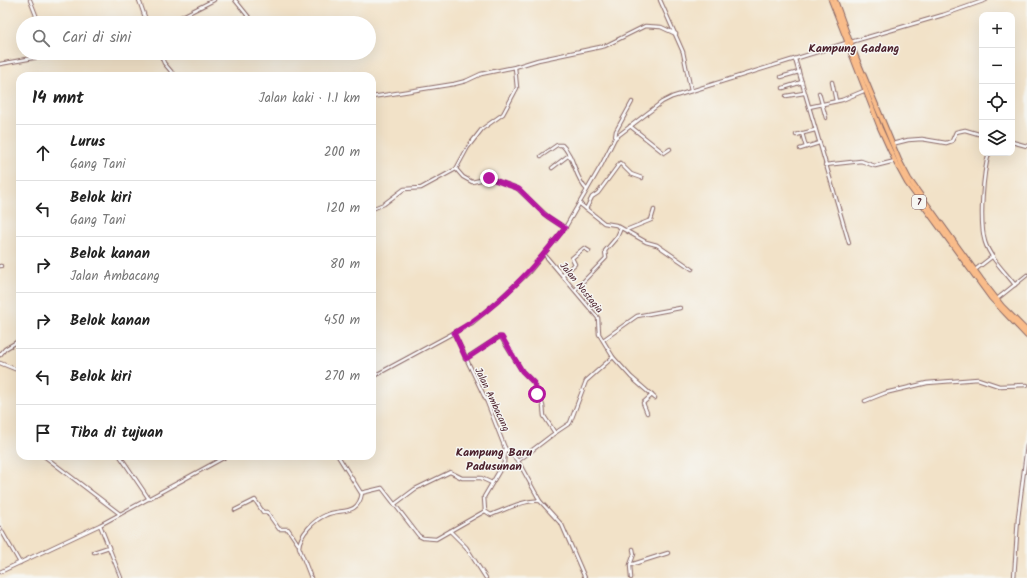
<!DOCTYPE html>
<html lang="id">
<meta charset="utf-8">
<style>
body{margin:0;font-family:Kalam,sans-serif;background:#f6f6f6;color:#222}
.controls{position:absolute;right:12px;top:12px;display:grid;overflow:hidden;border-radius:8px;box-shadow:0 4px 16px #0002}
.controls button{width:36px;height:36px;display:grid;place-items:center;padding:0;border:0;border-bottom:1px solid #e0e0e0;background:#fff;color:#222;font:20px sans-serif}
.stop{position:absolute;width:12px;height:12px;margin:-9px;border:3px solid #b5179e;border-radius:50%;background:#fff}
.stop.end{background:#b5179e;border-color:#fff;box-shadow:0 1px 4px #0008}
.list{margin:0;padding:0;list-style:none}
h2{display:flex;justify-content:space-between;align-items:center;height:52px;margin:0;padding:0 16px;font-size:17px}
h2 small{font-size:13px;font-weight:400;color:#767676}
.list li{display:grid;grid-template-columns:26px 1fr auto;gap:12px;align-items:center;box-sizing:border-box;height:56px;padding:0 16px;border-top:1px solid #e0e0e0}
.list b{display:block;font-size:15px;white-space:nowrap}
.list p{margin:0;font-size:13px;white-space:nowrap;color:#767676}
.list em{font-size:13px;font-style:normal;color:#767676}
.icon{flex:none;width:22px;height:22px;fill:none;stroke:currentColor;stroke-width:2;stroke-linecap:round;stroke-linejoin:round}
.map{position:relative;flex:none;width:1027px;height:578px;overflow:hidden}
.search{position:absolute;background:#fff;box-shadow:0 4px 16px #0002;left:16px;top:16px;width:360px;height:44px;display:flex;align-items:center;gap:10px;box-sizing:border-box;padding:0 14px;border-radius:22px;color:#767676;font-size:15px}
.panel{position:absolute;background:#fff;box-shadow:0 4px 16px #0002;left:16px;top:72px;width:360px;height:388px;border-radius:12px}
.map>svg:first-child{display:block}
</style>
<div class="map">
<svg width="1027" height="578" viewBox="0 0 1027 578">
<rect width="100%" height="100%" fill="#f6f6f2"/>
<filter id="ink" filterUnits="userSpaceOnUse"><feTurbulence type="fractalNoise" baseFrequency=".025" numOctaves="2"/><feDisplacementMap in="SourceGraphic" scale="8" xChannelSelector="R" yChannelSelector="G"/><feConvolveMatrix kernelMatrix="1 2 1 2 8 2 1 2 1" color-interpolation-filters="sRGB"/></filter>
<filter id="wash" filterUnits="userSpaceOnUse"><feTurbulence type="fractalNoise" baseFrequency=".012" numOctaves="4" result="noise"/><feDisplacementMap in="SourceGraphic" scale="16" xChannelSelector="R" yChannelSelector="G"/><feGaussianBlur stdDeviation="0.9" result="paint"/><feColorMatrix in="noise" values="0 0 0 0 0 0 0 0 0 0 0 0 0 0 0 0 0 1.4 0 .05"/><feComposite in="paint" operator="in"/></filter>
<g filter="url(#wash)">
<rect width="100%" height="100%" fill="#f2e2c8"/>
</g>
<g filter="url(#ink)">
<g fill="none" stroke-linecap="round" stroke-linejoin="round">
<g stroke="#856362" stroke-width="4.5">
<g id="minor">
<path d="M30,0L39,23"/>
<path d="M139,0L147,23"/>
<path d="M235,0L252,21"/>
<path d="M660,0L683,52L691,91"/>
<path d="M169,23L214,0"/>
<path d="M851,42L943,15L986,0"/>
<path d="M160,53L164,63L175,76"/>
<path d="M795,59L849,243"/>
<path d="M0,64L61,53"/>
<path d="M781,77L799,72"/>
<path d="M832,82L836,101"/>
<path d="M783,88L802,82"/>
<path d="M819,93L826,118"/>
<path d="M786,96L804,93"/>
<path d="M372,97L454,84L466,81L481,74L515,67L538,60L605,46L645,26L661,27L676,34"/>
<path d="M809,107L842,100L866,90"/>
<path d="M630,126L664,153L670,149"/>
<path d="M802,133L806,147"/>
<path d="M796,135L815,130"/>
<path d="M615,138L616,131L632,102"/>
<path d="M1012,142L1027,146"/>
<path d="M892,144L908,140L922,139L946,143L952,141L956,132L965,130L982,135"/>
<path d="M800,149L819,143"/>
<path d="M989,153C983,173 979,222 985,242C990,258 1006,273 1015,285"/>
<path d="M541,156L557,145H562C575,157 574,177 587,190"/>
<path d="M825,165L861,161L875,166L895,161"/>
<path d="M552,168L569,155"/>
<path d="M456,169L463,177L472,182L489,178L517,188L548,217L565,228"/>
<path d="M580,204L604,223L616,225L646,242L657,245L692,269"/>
<path d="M372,209L384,204L404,189L421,188L456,169L468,147L482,129L503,114L517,88L515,67"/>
<path d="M586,209L592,197L598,193L620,163L631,174L642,178"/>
<path d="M626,230L651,220L654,210"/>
<path d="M0,266H1"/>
<path d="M975,270L993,256"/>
<path d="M563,275L575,264L572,258L584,248L589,251"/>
<path d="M575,290L606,258L605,251L617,237L621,228"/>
<path d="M997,299L1027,275"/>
<path d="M454,333L487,402L505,448L504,463L484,497L485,511L491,515C504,510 526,499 540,501L562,525L585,578"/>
<path d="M603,340L637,316L680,308"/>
<path d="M0,355L5,349L20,340"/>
<path d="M613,357L631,377L655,398"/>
<path d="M465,359L499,337H501L522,371L534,383L543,406L544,416L555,433"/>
<path d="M0,363L20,371"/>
<path d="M372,377L472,323L499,300L529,272L565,228L602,164L615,138L662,102L672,97L846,43"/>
<path d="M865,401L885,393L927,383L978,379L999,386L1027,385"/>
<path d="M647,413L643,403L652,395"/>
<path d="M505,448L518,461L552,435L570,423L586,381L613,357L599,334L598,318L544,254"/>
<path d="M44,456L120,514"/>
<path d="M120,456L149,499"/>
<path d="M338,456L361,493L382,488L419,536L423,538L436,539L485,511"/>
<path d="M518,461L540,501"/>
<path d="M395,504L415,489L450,472L462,478H481L492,483"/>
<path d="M235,510L255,500L263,512H267L279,529H288L298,544"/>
<path d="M100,525L121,578"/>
<path d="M0,528L20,563"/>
<path d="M450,531L466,547L486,578"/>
<path d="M94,552L109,547"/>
<path d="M630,565L634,554L633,549"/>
<path d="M0,572L100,525L227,456"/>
<path d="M311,578L299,547C300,534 314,520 326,515C340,508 358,517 362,493"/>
<path d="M631,578L630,565L668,553"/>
<path d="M1014,578L1018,518L1027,446"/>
</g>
</g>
<g stroke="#856362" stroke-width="6">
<g id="trunk">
<path d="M831,0L847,41"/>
<path d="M835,0L849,39"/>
<circle cx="849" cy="43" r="2.5"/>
<path d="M848,45L880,128L895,161L907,183L991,298L1027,336"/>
<path d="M854,52L899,160L909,179L981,279L1002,306L1027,331"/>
</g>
</g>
<use href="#minor" stroke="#fff" stroke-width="2.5"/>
<use href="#trunk" stroke="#f9bc8a" stroke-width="4"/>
</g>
</g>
<g fill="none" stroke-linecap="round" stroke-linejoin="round" filter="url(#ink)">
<path stroke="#b5179e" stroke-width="5" d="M489,178L519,189L544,214L565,228C533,268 499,307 454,333L466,359L499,337H502L522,371L534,383L537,394"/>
</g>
<g text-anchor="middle" stroke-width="3" stroke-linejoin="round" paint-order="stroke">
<rect fill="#f6f6f2" stroke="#7e6067" stroke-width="1" x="912" y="195" width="14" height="14" rx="3"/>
<g font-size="9" font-weight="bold" fill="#4a1f2b">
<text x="919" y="205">7</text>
</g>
<g font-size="10" fill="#4a1f2b" stroke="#f6f6f2">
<text transform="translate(582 287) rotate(51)" y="4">Jalan Nostagia</text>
<text transform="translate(493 399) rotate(65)" y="4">Jalan Ambacang</text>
</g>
<g font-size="12" font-weight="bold" fill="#4a1f2b" stroke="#f6f6f2">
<text x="854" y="52">Kampung Gadang</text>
<text x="494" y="456">Kampung Baru<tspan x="494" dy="14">Padusunan</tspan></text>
</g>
</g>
</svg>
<div class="controls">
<button>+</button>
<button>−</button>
<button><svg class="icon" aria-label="locate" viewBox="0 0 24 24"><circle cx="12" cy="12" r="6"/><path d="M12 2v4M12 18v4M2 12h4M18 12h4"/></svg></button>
<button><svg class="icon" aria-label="layers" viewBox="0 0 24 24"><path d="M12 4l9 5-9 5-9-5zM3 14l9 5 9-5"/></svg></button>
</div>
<div class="stop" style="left:537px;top:394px"></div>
<div class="stop end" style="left:489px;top:178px"></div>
<div class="search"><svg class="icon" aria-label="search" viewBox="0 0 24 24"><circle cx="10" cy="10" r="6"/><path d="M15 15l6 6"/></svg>Cari di sini</div>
<section class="panel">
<h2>14 mnt<small>Jalan kaki · 1.1 km</small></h2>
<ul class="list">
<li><svg class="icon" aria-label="ahead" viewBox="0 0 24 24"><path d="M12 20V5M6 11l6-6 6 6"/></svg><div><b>Lurus</b><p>Gang Tani</p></div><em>200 m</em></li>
<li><svg class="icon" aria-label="left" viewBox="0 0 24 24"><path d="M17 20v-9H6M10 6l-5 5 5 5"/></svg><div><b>Belok kiri</b><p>Gang Tani</p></div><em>120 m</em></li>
<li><svg class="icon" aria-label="right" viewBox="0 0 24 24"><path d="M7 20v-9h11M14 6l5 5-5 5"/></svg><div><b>Belok kanan</b><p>Jalan Ambacang</p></div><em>80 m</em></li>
<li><svg class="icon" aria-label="right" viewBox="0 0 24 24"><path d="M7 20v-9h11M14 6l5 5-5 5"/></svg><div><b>Belok kanan</b></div><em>450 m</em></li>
<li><svg class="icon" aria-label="left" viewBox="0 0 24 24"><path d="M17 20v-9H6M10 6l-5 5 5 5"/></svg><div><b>Belok kiri</b></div><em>270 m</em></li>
<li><svg class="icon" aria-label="arrive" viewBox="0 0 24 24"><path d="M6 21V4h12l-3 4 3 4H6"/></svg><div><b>Tiba di tujuan</b></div></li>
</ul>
</section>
</div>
